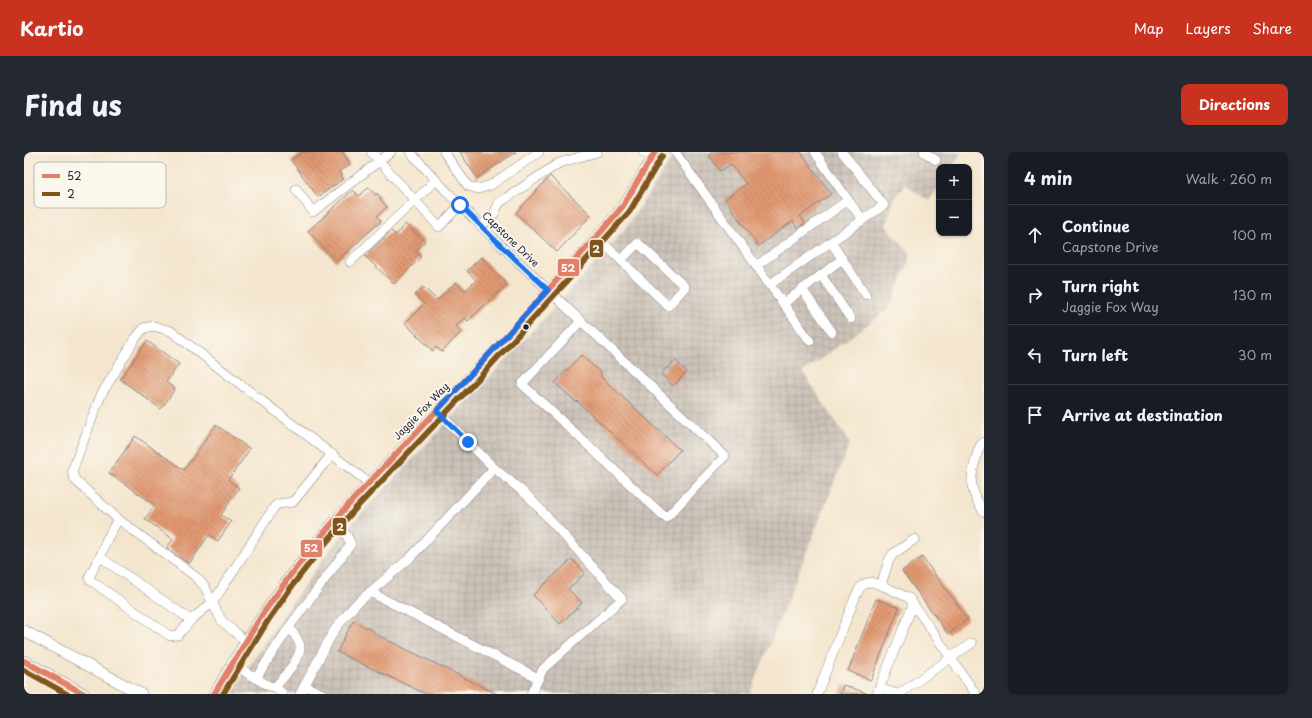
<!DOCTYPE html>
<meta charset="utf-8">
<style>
body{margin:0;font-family:"Playpen Sans",sans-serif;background:#242831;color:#f1f3f6}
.controls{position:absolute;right:12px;top:12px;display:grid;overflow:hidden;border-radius:8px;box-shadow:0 1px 3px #0004}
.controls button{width:36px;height:36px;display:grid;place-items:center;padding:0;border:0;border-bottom:1px solid #363941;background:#171b24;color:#f1f3f6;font:20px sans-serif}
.stop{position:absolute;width:12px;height:12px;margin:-9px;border:3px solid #1a73e8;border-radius:50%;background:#fff}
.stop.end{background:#1a73e8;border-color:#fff;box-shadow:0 1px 4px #0008}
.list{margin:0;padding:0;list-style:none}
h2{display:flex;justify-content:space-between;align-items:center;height:52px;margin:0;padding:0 16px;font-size:17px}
h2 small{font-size:13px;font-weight:400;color:#9ea1a6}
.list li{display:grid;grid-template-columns:26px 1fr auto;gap:12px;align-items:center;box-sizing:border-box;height:60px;padding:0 16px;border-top:1px solid #363941}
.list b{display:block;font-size:15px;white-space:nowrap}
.list p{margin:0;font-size:13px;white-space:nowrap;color:#9ea1a6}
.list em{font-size:13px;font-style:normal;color:#9ea1a6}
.icon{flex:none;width:22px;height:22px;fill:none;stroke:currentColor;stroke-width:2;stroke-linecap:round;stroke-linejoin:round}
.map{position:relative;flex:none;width:960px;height:542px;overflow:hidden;border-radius:8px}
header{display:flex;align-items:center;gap:24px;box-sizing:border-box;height:56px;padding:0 20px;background:#c8321e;color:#fff}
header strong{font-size:19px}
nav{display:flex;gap:22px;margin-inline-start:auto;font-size:14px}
.intro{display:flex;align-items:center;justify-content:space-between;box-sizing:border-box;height:96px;padding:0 24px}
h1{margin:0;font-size:28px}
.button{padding:10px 18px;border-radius:8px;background:#c8321e;color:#fff;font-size:14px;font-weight:700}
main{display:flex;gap:24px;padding:0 24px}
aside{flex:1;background:#171b24;border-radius:8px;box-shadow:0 1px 3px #0004}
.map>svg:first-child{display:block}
</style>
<header>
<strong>Kartio</strong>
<nav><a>Map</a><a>Layers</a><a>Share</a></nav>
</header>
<div class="intro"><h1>Find us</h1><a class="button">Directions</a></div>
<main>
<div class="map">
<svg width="960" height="542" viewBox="0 0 960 542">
<defs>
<pattern id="industrial-grid" width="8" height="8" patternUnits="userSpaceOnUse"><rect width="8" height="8" fill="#ccc2b9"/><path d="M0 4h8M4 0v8" fill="none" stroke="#afa6a0"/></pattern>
<pattern id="building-back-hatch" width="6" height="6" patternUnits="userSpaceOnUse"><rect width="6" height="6" fill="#e19971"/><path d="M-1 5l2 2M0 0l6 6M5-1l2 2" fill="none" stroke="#b67c5e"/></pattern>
</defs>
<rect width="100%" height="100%" fill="#fbf7ec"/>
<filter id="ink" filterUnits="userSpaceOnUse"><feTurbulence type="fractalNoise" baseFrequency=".025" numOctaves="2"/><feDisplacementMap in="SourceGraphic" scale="8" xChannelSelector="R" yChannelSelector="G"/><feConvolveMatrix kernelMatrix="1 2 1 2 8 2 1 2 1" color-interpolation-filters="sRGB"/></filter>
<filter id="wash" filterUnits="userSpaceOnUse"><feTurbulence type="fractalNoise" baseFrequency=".012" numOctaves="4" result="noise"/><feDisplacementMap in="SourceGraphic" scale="16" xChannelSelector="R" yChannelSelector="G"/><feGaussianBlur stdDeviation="0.9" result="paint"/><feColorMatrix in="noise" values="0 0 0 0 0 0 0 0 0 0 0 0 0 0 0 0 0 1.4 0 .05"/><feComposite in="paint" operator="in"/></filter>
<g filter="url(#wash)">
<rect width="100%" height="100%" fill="#f4e6ce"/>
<path fill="url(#industrial-grid)" d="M651,0H938L928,15H915V35L905,49L881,32L870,47L862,74L887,102L866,156L779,220L826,291L726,542H207L261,460L313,388L557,127L601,77L642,16Z"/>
<g id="blocks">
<g fill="url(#building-back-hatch)">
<path d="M279,0H319L326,13L315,19L319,27L294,45L267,8Z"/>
<path d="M436,0H492L453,26Z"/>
<path d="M688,0H777L807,42L776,64L781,71L773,76L769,69L734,94L701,47L722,32L707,12L696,19L685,3Z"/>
<path d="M526,24L567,63L533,100L492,61Z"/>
<path d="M345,35L352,43L353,41L357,46L356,47L363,55L353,64L357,69L312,110L284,79L329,38L335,44Z"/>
<path d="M381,72L401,89L392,100L397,105L370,132L341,104L367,79L372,83Z"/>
<path d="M457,105L483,132L444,169L441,165L432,174L437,180L418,200L412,195L409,199L381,171L400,152L391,143L399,135L413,148L432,130L441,139L452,128L443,119Z"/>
<path d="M123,189L155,212L142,230L151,237L137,257L96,227Z"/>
<path d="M557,203L578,222L576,224L656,298L633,323L553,249L552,250L531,231Z"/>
<path d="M651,208L663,220L649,234L637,222Z"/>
<path d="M192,273L226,297L204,328L215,336L197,363L207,370L194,389L185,383L165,412L143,396L149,387L121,367L131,353L85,321L111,284L160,318Z"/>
<path d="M898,405L944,467L924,482L878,419Z"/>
<path d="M548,407L561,421L544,437L558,451L536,472L509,443Z"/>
<path d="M852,447L875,456L847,528L824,519Z"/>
<path d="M329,469L350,479L349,481L473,542H402L313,500Z"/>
<path d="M819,533L842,541V542H816Z"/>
</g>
</g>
</g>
<g filter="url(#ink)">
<use href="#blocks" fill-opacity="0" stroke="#8b8484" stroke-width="1"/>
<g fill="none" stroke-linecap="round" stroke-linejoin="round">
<g stroke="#8b8484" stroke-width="10">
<g id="minor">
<path d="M347,0L415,75L436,53"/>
<path d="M386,0L426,43L469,86L557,169"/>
<path d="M420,0L444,34L454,37L467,33L515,0"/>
<path d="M619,0L628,5"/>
<path d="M651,0L786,189"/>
<path d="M791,0L824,48"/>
<path d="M900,0L912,8"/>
<path d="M272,37L289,60L367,0"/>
<path d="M457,74L470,62L475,51L535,11L573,0"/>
<path d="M573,85L644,154L661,135L614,91L597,108"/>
<path d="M807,90L842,143"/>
<path d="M326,110L412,28"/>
<path d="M732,114L824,48L839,68"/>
<path d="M797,123L827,167"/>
<path d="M745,133L860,53L818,0"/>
<path d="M778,137L808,180"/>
<path d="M759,152L818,107"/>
<path d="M557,169L701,304L642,366L498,232Z"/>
<path d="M960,290C954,295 954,299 952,306C945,329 946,340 960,360"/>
<path d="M470,316L504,344L598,447L519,517L507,542"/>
<path d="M94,367L82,389L77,403L65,425L66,428L146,484L154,483L168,467L189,450L251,354L254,352L269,350L308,302"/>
<path d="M76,405L167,468"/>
<path d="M857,433L865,408L869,402L891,387"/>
<path d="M346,440L514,526"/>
<path d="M221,489L198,469L191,456L181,435L172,425L94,367L51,328L48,320L51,311L77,243L111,187L120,176L130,174L147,179L345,331"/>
<path d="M208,510L226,523H234L268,471L327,392L323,384L309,370"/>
<path d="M226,523L245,534L251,535C258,528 277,505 276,495C276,488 269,481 265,475"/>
<path d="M281,534L299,542"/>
<path d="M251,535L259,542"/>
<path d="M855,536L873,542"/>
<path d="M190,542C220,488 254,436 293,389C336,337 385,290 431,240C480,188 528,134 576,81L599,54L631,0"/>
<path d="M276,542L311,477L331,453L386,406L470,316L413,259"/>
<path d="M793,542L832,443L836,436L840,432L847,430L857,433L885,446L952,542"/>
<path d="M853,542L889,452"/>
<path d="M875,542L948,491"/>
</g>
</g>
<g stroke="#8b8484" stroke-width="12">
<g id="major">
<path d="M0,479L117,542"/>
<path d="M0,509L60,542"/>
</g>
</g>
<use href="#minor" stroke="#fff" stroke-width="9"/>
<use href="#major" stroke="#fff" stroke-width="11"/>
<g stroke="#fbf7ec" stroke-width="9">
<g id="bus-1">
<path d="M0,509L60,542"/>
<path d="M190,542L238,463L265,425L293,389L326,351L449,220L576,81L599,54L631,0"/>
</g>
</g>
<g stroke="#fbf7ec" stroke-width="9">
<g id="bus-2">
<path d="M0,518L43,542"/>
<path d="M199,542L245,467L271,430L299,394L332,356L455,226L582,86L606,59L638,4"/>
</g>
</g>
<use href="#bus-1" stroke="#e08068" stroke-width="6"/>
<use href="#bus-2" stroke="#80551b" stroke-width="6"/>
</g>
</g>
<g fill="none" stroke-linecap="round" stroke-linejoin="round" filter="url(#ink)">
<path stroke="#1a73e8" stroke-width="5" d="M436,53L469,86L524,138L413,259L444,290"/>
</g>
<circle fill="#22223b" stroke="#fbf7ec" stroke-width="1.5" cx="502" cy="175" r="3.5"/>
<g text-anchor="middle" stroke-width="4" stroke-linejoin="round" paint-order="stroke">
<g font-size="10" fill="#22223b" stroke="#fbf7ec">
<text transform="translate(487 87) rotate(44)" y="4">Capstone Drive</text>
<text transform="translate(397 259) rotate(-46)" y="4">Jaggie Fox Way</text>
</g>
</g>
<rect x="10" y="10" width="132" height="46" rx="6" fill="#fbf7ec" stroke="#bab7b7" stroke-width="1"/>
<rect x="18" y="22" width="18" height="4" fill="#e08068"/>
<rect x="18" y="40" width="18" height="4" fill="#80551b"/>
<g font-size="11" fill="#22223b">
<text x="43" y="28">52</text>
<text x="43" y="46">2</text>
</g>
<g stroke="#fbf7ec" stroke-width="1.5">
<rect x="565" y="87" width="15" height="19" rx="4" fill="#80551b"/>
<rect x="533" y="106" width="23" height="19" rx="4" fill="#e08068"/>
<rect x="308" y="365" width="15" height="19" rx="4" fill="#80551b"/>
<rect x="276" y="387" width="23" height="19" rx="4" fill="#e08068"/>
</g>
<g font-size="11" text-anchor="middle" font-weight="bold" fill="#fff">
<text x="572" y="101">2</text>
<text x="544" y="120">52</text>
<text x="316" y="379">2</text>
<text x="287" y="400">52</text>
</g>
</svg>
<div class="controls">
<button>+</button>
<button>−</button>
</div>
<div class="stop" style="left:436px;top:53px"></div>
<div class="stop end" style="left:444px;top:290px"></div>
</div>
<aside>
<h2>4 min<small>Walk · 260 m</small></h2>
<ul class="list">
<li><svg class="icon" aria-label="ahead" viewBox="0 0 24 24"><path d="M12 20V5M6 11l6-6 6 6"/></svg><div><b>Continue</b><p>Capstone Drive</p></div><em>100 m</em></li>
<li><svg class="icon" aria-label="right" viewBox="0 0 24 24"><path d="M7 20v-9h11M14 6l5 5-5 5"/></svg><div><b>Turn right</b><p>Jaggie Fox Way</p></div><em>130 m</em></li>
<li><svg class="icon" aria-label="left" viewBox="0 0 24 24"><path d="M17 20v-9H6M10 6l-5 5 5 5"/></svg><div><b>Turn left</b></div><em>30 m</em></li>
<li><svg class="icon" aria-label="arrive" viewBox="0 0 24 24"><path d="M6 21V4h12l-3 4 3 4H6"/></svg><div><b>Arrive at destination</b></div></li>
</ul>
</aside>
</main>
